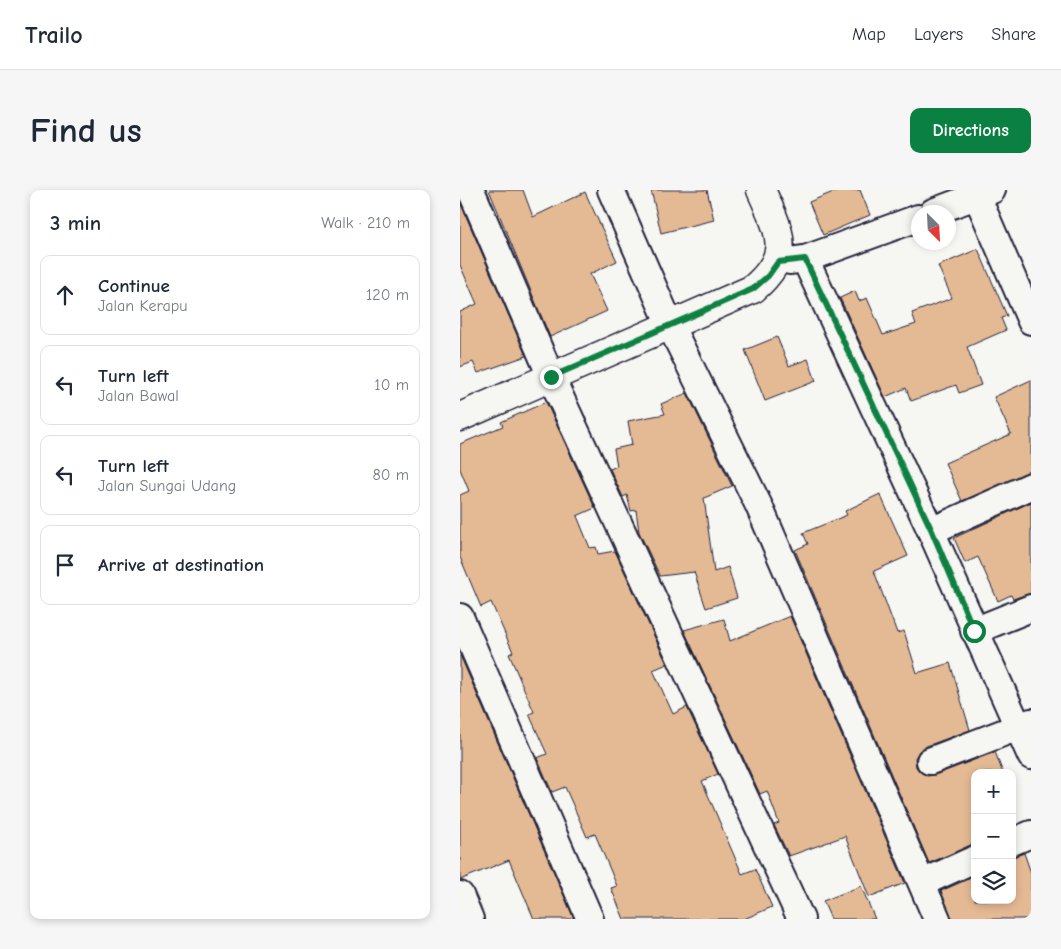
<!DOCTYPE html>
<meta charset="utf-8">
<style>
body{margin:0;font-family:"Comic Neue",sans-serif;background:#f6f6f7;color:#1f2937}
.controls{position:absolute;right:15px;bottom:15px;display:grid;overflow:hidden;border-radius:10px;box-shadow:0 2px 8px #0003}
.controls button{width:45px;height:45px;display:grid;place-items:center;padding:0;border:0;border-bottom:1px solid #e0e1e3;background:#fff;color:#1f2937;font:25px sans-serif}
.compass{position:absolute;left:451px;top:15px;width:45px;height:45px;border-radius:50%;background:#fff;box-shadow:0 2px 8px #0003;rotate:156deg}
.stop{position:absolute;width:15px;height:15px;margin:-11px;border:4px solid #0b8043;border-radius:50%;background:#fff}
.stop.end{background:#0b8043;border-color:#fff;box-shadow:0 1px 5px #0008}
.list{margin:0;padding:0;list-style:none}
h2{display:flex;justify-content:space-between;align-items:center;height:65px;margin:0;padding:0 20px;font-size:21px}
h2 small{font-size:16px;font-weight:400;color:#747a83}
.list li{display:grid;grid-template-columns:32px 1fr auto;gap:15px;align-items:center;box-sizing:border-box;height:80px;margin:0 10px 10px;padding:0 10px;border:1px solid #e0e1e3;border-radius:10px}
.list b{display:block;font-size:19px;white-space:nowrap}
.list p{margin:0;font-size:16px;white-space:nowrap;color:#747a83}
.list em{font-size:16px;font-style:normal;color:#747a83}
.icon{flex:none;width:28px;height:28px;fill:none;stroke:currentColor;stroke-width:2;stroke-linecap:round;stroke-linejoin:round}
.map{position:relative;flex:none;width:571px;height:729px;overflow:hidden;border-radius:10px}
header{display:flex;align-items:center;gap:30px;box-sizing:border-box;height:70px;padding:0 25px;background:#fff;border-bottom:1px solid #e0e1e3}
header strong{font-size:24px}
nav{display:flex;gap:28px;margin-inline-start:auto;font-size:18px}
.intro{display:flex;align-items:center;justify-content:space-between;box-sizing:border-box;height:120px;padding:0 30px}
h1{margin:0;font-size:35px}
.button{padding:12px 22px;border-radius:10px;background:#0b8043;color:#fff;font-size:18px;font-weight:700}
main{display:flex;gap:30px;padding:0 30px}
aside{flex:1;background:#fff;border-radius:10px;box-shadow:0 2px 8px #0003}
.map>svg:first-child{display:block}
</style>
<header>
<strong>Trailo</strong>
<nav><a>Map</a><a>Layers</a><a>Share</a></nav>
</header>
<div class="intro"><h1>Find us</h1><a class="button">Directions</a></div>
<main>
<aside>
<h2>3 min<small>Walk · 210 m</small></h2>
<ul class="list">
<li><svg class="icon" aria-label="ahead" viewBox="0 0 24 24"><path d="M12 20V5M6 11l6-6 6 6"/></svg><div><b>Continue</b><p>Jalan Kerapu</p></div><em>120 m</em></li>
<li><svg class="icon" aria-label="left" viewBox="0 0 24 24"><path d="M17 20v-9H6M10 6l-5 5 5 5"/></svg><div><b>Turn left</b><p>Jalan Bawal</p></div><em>10 m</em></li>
<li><svg class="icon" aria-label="left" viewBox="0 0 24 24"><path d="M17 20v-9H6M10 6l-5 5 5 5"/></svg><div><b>Turn left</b><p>Jalan Sungai Udang</p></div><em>80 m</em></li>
<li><svg class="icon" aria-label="arrive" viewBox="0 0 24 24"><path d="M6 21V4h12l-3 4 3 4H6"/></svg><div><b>Arrive at destination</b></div></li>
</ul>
</aside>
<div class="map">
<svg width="571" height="729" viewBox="0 0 571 729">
<rect width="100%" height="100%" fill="#f6f6f2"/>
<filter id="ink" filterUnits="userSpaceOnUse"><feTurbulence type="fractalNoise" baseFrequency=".02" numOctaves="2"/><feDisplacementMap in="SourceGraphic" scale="10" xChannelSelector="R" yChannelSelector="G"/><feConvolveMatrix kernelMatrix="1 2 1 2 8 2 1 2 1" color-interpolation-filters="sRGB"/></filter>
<g filter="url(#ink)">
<g fill="#e4ba94" stroke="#22223b">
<path d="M29,0H63L73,27L125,2L157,71L130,84L147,121L90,147Z"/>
<path d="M191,0H247L254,30L201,43Z"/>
<path d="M378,0H400L410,25L363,45L349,12Z"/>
<path d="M0,12L66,166L18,183L13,172L0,177V122L17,114L0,75Z"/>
<path d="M518,59L547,126L541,128L546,140L507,157L521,195L499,203L496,195L451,211L446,198L425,207L380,108L395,101L399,111L407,108L423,145L456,134L452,123L492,108L478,76Z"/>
<path d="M317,147L329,176L348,169L356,191L305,211L285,160Z"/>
<path d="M571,190V281L502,311L485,273L551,244L534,207Z"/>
<path d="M227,203L272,296L244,308L254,382L268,377L277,408L246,418L234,382L200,386L179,342L176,320L171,321L167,305L163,307L150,279L157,276L154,259L172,255L168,231L205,224L201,214Z"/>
<path d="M86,212L135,318L117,326L130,358L136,357L138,364L155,361L207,474L193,480L213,524L227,517L258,584L242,591L282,684L295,679L312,717L284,729H164L151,698L157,696L135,644L127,647L105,597L92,602L77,568L87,564L69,524L74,522L49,464L53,462L31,412L21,417L0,367V305L9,301L0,279V254L43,236L41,232Z"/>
<path d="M420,304L448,366L414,381L437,443L444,441L457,483L490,473L510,540L464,557L459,561L455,568L456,577L460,582L467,586L475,585L535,562L543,583H515V654L469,673L335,360L348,354L343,343L387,325L385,321Z"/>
<path d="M571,312V403L553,409L551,405L538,411L518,367L505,373L494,348Z"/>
<path d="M330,426L445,693L409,707L385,646L329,666L314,635L319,633L307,601L300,604L224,440L264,429L270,451Z"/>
<path d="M0,465L114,729H74L49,670L0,690Z"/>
<path d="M564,663L571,683V729H492L481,701L515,686V710H552V667Z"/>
<path d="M401,696L415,729H371L363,711Z"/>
</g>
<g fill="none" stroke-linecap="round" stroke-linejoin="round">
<g stroke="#22223b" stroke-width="30">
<g id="minor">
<path d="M11,0L91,187L341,729"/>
<path d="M151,0L210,135L299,316L477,729"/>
<path d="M517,6L571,131"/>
<path d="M473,22L532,0"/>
<path d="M345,69L471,341L571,566"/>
<path d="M329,71L345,69L458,28"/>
<path d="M471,341L571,296"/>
<path d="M0,427L130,729"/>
<path d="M514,441L571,418"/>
<path d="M470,571L571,532"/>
<path d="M552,652L571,644"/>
<path d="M462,693L515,669"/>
<path d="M0,705L10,729"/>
</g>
</g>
<g stroke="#22223b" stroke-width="31">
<path id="tertiary" d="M0,227L293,99C334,64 320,43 301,0"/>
</g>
<use href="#minor" stroke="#f6f6f2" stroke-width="26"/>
<use href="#tertiary" stroke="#f6f6f2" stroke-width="28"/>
</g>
</g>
<g fill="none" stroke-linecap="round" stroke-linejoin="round" filter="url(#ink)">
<path stroke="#0b8043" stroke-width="6" d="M91,187L293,99L308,86L318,72L345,69L472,341L514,441"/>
</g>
</svg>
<div class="controls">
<button>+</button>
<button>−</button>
<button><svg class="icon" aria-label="layers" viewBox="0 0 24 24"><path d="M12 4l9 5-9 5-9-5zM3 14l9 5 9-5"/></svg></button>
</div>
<svg class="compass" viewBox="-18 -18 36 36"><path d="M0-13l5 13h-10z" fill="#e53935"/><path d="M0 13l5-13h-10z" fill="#747a83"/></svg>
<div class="stop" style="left:514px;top:441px"></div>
<div class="stop end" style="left:91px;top:187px"></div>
</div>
</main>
